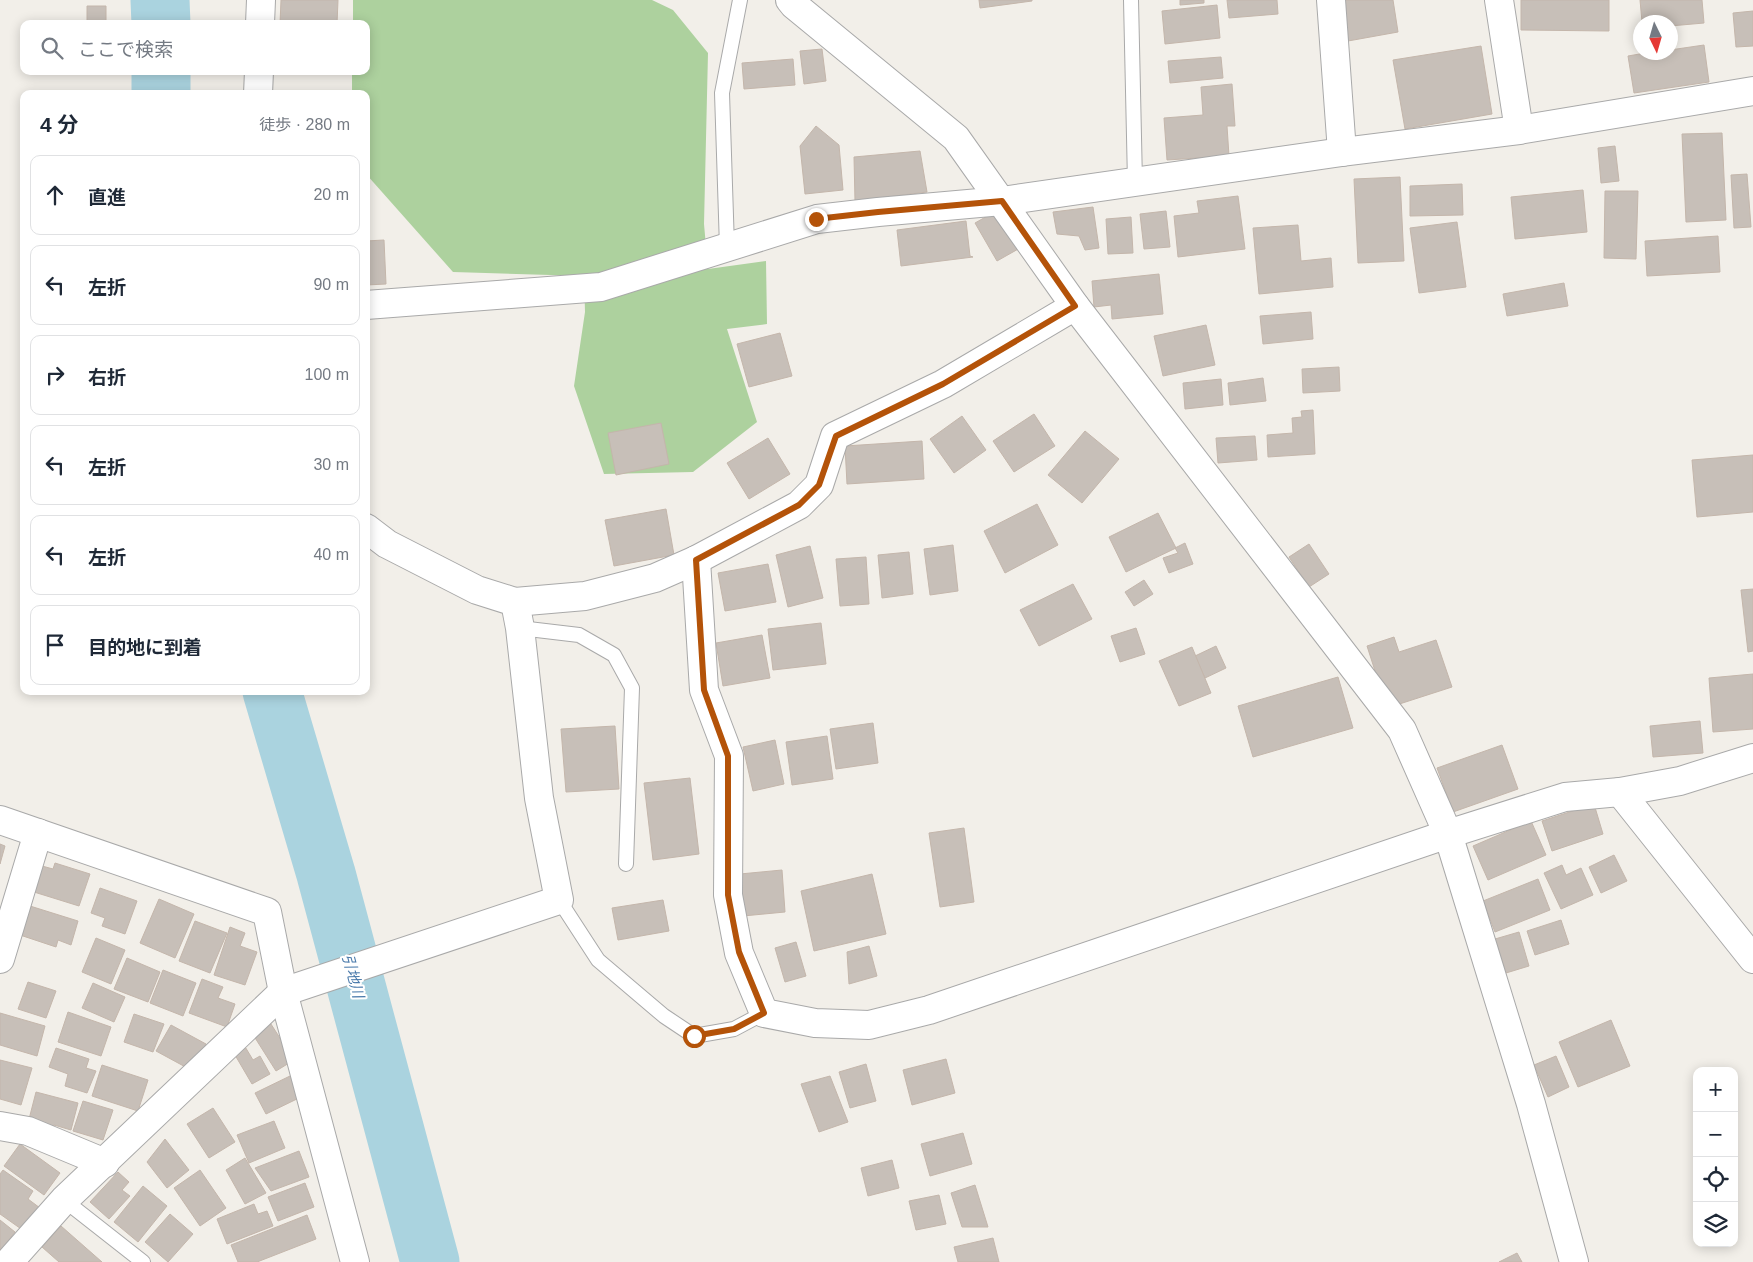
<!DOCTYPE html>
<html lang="ja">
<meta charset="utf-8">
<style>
body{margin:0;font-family:Helvetica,"Noto Sans JP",sans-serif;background:#f2f2f3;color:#1f2937}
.controls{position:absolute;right:15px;bottom:15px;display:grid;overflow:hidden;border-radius:10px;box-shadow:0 2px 12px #0003}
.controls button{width:45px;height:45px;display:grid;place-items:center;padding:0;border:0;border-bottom:1px solid #e0e1e3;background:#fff;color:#1f2937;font:25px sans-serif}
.compass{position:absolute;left:1633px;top:15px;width:45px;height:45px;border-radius:50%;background:#fff;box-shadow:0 2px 12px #0003;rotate:175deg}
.stop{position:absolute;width:15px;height:15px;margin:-11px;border:4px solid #b45309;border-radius:50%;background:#fff}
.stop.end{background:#b45309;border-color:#fff;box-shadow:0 1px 5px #0008}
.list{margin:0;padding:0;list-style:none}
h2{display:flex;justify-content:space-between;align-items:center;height:65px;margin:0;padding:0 20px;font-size:21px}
h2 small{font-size:16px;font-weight:400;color:#747a83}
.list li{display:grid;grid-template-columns:32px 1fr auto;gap:15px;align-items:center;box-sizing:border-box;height:80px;margin:0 10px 10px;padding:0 10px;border:1px solid #e0e1e3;border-radius:10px}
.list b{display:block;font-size:19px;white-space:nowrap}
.list em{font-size:16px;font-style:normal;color:#747a83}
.icon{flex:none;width:28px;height:28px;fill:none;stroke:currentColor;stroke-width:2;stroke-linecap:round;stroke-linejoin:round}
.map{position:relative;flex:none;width:1753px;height:1262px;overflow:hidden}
.search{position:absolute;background:#fff;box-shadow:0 2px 12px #0003;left:20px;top:20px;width:350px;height:55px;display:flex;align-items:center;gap:12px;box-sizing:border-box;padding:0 18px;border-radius:10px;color:#747a83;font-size:19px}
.panel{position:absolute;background:#fff;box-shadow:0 2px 12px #0003;left:20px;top:90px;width:350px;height:605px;border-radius:10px}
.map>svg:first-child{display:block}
</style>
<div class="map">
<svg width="1753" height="1262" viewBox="0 0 1753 1262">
<rect width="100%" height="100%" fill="#f2efe9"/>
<path fill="#add19e" d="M353,0H652L673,10L708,53L704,224L708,269L766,261L767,324L727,329L757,422L693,472L604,474L574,386L585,312L584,276L453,272L366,174V94H352V71H366V24H353Z"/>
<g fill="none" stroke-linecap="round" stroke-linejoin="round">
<g stroke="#aad3df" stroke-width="59">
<path d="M160,0L161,24"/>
<path d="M161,71V94"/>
<path d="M272,691L326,874L430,1262"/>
</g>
</g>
<g fill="#c7bfb8" stroke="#c4b6ab">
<path d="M281,0H338L337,24H280Z"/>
<path d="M979,0H1032V1L980,8Z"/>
<path d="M1180,0H1204V3L1180,5Z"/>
<path d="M1227,0H1277L1278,14L1229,18Z"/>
<path d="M1341,0H1393L1398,32L1348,41Z"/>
<path d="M1521,0H1609V31L1521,30Z"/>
<path d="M1640,0H1702L1704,23L1670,26V22H1642Z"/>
<path d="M1217,5L1220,38L1165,44L1162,11Z"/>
<path d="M87,6H106V24L87,23Z"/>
<path d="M1753,11V46L1736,47L1733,13Z"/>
<path d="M1704,45L1709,82L1634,93L1628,56L1651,52H1670V50Z"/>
<path d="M1481,46L1492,114L1405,129L1393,60Z"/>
<path d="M822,49L826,81L804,84L800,51Z"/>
<path d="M1221,57L1223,78L1170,83L1168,61Z"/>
<path d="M793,59L795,85L744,89L742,63Z"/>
<path d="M1232,84L1235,126H1227L1229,156L1167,160L1164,118L1203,115L1201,87Z"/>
<path d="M816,126L839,145L843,190L805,194L800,146Z"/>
<path d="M1722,133L1726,220L1686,222L1682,134Z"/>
<path d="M1615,146L1619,181L1601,183L1598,148Z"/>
<path d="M920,151L927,192L855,201L854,157Z"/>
<path d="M1747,174L1751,227L1734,228L1731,175Z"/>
<path d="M1400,177L1404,261L1358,263L1354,179Z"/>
<path d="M1462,184L1463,215L1410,216V186Z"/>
<path d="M1583,190L1587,232L1515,239L1511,197Z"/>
<path d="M1605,191H1638L1636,259L1604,258Z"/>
<path d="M1238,196L1245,249L1178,257L1174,216L1199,213L1197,201Z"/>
<path d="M1093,207L1099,248L1085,250L1079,236L1057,234L1053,212Z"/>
<path d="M998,210L1020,248L997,261L975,223Z"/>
<path d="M1166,211L1170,247L1144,249L1140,214Z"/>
<path d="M1131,217L1133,253L1108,254L1106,219Z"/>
<path d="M966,221L970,256L973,257L901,266L897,230Z"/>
<path d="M1457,222L1466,287L1419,293L1410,228Z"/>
<path d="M1298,225L1301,261L1331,258L1333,287L1259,294L1253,228Z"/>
<path d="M1718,236L1720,272L1647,276L1645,241Z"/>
<path d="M384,240L386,284L366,285V241Z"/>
<path d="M1159,274L1163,314L1112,319L1111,305L1094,307L1092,281Z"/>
<path d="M1564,283L1568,306L1507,316L1503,294Z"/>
<path d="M1311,312L1313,339L1263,344L1260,316Z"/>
<path d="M1206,325L1215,365L1163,376L1154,336Z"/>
<path d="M780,333L792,376L749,387L737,344Z"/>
<path d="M1339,367L1340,391L1303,393L1302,369Z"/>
<path d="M1263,378L1266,401L1230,405L1228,383Z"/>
<path d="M1221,379L1223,405L1185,409L1183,383Z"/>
<path d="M1313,410L1315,454L1268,457L1267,435L1293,433L1292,418L1302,417L1301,411Z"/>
<path d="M1034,414L1055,446L1014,472L993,441Z"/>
<path d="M962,416L986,450L954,473L930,439Z"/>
<path d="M661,423L669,464L616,475L608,433Z"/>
<path d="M1085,431L1119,459L1082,503L1048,475Z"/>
<path d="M1255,436L1257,460L1218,463L1216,438Z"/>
<path d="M768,438L790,474L749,499L727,463Z"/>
<path d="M922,441L924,479L847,484L845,446Z"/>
<path d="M1753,455V512L1697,517L1692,460Z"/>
<path d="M1037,504L1058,545L1005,573L984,531Z"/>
<path d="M666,509L674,555L614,566L605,520Z"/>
<path d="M1158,513L1176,548L1126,572L1109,537Z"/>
<path d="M1185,543L1193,564L1169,573L1163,558L1178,553L1175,548Z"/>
<path d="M1309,544L1329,574L1309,587L1289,557Z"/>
<path d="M953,545L958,591L930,595L924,549Z"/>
<path d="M810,546L823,598L788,607L776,555Z"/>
<path d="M909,552L913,594L882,598L878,555Z"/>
<path d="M866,557L869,604L840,606L836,559Z"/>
<path d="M768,564L776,602L725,611L718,573Z"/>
<path d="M1144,580L1153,594L1134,606L1125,592Z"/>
<path d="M1073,584L1092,619L1039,646L1020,610Z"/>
<path d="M1753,589V651L1748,652L1741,590Z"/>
<path d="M821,623L826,664L773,670L768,629Z"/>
<path d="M1136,628L1145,654L1120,662L1111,636Z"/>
<path d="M762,635L770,678L723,686L716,643Z"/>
<path d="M1394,637L1399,652L1436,640L1452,687L1387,708L1367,646Z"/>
<path d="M1216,646L1226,668L1205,678L1195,656Z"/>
<path d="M1192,647L1211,693L1179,706L1159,661Z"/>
<path d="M1753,674V729L1713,732L1709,678Z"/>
<path d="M1338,677L1353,728L1253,757L1238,706Z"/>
<path d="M1700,721L1703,753L1653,757L1650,726Z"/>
<path d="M873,723L878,763L836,769L830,729Z"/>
<path d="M615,726L619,789L566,792L561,729Z"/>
<path d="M827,736L833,779L792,785L786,742Z"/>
<path d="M775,740L784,784L753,791L743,747Z"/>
<path d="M1502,745L1518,789L1453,812L1437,768Z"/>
<path d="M690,778L699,854L653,860L644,783Z"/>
<path d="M1594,804L1603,834L1552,851L1542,821Z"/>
<path d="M1531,821L1546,855L1488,880L1473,846Z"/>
<path d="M964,828L974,902L940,907L929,833Z"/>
<path d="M0,844L5,846L0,864Z"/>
<path d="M1614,855L1627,881L1601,893L1589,867Z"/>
<path d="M55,863L90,874L79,906L34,892L42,866L53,869Z"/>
<path d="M1562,865L1566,875L1581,868L1593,895L1561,909L1544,873Z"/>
<path d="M782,870L785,912L743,916L740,874Z"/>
<path d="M872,874L886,934L814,951L801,891Z"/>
<path d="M1538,879L1550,910L1495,932L1483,901Z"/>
<path d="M100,888L137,901L125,934L102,926L105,918L91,913Z"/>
<path d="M159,899L194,914L175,958L140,943Z"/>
<path d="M663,900L669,931L618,940L612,908Z"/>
<path d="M30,906L78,921L71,945L58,940L56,947L20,935Z"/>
<path d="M1561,920L1569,944L1535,955L1527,931Z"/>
<path d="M195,921L227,933L210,973L179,961Z"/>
<path d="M230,927L245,933L240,946L257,952L245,985L214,975Z"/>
<path d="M1519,932L1529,966L1506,973L1495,939Z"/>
<path d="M96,938L125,950L111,984L82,972Z"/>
<path d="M796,942L806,976L785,982L775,948Z"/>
<path d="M869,946L877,976L849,984L847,952Z"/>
<path d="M127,958L160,972L148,1002L114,989Z"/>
<path d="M163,970L196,983L183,1016L150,1003Z"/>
<path d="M202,979L223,987L218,998L235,1004L227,1027L189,1013Z"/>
<path d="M28,982L56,991L46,1018L18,1009Z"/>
<path d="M93,983L125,997L114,1022L82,1008Z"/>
<path d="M68,1012L111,1027L101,1056L58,1042Z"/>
<path d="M0,1013L45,1026L37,1056L0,1045Z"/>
<path d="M134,1014L164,1024L153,1052L124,1042Z"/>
<path d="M1611,1020L1630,1066L1578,1087L1559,1042Z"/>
<path d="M269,1021L294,1060L276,1071L252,1033Z"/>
<path d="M171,1025L206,1044L191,1070L156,1051Z"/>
<path d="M244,1045L253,1060L260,1056L270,1074L252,1084L235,1055Z"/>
<path d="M56,1048L89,1059L86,1068L96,1071L87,1093L65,1086L68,1074L49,1067Z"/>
<path d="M1556,1056L1569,1087L1548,1097L1534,1065Z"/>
<path d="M946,1059L955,1093L912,1105L903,1070Z"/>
<path d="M0,1060L32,1068L21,1105L0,1099Z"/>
<path d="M866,1064L876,1101L850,1108L839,1072Z"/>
<path d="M102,1065L148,1080L138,1111L92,1096Z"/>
<path d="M290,1076L301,1097L266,1114L255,1093Z"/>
<path d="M830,1076L848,1122L819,1132L801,1084Z"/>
<path d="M36,1092L78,1103L71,1130L54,1125L52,1134L27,1127Z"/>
<path d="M83,1101L113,1110L103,1140L73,1131Z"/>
<path d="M213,1108L235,1142L209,1158L187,1124Z"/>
<path d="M274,1121L285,1148L249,1163L237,1135Z"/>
<path d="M963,1133L972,1164L930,1176L921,1144Z"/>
<path d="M165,1139L189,1170L167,1188L147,1162Z"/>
<path d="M20,1144L60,1173L44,1195L4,1166Z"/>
<path d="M299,1151L309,1177L271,1191L255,1168Z"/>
<path d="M245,1158L266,1193L245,1204L226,1170Z"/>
<path d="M892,1160L899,1188L868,1196L861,1168Z"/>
<path d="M3,1170L33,1191L28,1199L40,1208L24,1231L0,1214V1174Z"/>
<path d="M200,1170L226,1208L200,1226L174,1188Z"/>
<path d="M118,1172L129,1182L122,1190L130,1196L109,1219L90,1202Z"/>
<path d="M305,1183L314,1207L278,1221L268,1197Z"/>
<path d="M975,1185L988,1227H962L951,1193Z"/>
<path d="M143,1186L167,1206L138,1242L114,1222Z"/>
<path d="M939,1195L946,1224L916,1230L909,1201Z"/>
<path d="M254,1204L258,1214L267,1211L273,1226L227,1244L217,1219Z"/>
<path d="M170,1214L193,1234L168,1262L145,1242Z"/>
<path d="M307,1215L316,1239L257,1262H238L231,1245Z"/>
<path d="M0,1220L15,1232L0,1251Z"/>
<path d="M61,1226L102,1262H59L42,1247Z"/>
<path d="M993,1238L999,1262H958L954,1247Z"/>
<path d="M1517,1253L1522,1262H1499Z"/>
</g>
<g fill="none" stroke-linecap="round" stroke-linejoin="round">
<g stroke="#a9a9a9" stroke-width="16">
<g id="lane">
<path d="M1131,0L1135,182"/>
<path d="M727,247L722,93L740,0"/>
<path d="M520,628L579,635L614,655L632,688L626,864"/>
<path d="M559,900L598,960L664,1016L694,1036L734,1029L764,1013"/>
<path d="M64,1200L143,1262"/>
</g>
</g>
<g stroke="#a9a9a9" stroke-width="30">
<g id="street">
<path d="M790,0L794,5L956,138L1075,306L1402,730L1448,834L1531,1104L1574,1262"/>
<path d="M1331,0L1342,152"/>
<path d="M1499,0L1519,130"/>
<path d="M260,24L261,0"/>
<path d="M258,94L259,71"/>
<path d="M366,305L601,287L817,219L878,212L1002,201L1342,152L1519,130L1753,91"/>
<path d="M696,560L704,690L729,756L728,895L739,953L764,1013L815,1023L869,1025L929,1010L1448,834L1565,797L1620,792L1680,781L1753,758"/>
<path d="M515,602L585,596L655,578L696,560L799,505L819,485L835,436L943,384L1075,306"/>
<path d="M1620,792L1753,959"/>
<path d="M0,820L267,912L283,992L355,1262"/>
<path d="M0,959L38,833"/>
<path d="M0,1126L28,1131L105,1163"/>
<path d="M9,1262L64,1200L283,992L559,900L539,798L520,628L515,602L477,590L387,544L366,528"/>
</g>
</g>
<use href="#lane" stroke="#fff" stroke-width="14"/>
<use href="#street" stroke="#fff" stroke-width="28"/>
</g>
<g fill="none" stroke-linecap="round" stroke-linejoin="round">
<path stroke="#b45309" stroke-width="6" d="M694,1036L734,1029L764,1013L739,952L728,895V756L704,690L696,560L799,505L819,485L836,436L943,384L1075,306L1002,201L878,212L816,219"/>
</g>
<g text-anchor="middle" stroke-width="4" stroke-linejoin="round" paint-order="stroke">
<g font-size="15" font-style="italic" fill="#4a7aab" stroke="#fff">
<text transform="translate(353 976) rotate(75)" y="5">引地川</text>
</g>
</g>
</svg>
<div class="controls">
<button>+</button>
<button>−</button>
<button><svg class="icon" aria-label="locate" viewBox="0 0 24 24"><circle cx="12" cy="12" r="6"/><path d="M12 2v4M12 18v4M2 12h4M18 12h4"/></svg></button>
<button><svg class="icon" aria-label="layers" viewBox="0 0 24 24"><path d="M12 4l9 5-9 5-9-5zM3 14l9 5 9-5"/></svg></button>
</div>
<svg class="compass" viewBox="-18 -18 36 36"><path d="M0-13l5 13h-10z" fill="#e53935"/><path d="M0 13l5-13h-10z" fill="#747a83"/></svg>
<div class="stop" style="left:694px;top:1036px"></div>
<div class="stop end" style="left:816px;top:219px"></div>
<div class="search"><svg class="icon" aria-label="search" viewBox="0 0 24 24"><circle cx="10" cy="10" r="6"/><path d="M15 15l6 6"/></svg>ここで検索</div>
<section class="panel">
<h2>4 分<small>徒歩 · 280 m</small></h2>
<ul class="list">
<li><svg class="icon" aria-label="ahead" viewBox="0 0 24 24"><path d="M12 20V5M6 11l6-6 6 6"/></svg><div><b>直進</b></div><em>20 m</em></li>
<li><svg class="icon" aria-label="left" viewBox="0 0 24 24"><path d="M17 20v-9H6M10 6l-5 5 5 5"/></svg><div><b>左折</b></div><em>90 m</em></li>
<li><svg class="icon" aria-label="right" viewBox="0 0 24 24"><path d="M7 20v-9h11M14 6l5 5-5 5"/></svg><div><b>右折</b></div><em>100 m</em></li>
<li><svg class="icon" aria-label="left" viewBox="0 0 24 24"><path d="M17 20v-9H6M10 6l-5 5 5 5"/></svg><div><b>左折</b></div><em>30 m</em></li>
<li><svg class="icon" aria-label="left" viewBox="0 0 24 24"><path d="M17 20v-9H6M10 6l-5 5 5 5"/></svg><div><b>左折</b></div><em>40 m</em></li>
<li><svg class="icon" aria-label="arrive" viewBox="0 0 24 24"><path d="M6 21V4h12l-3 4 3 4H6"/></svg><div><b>目的地に到着</b></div></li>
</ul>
</section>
</div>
